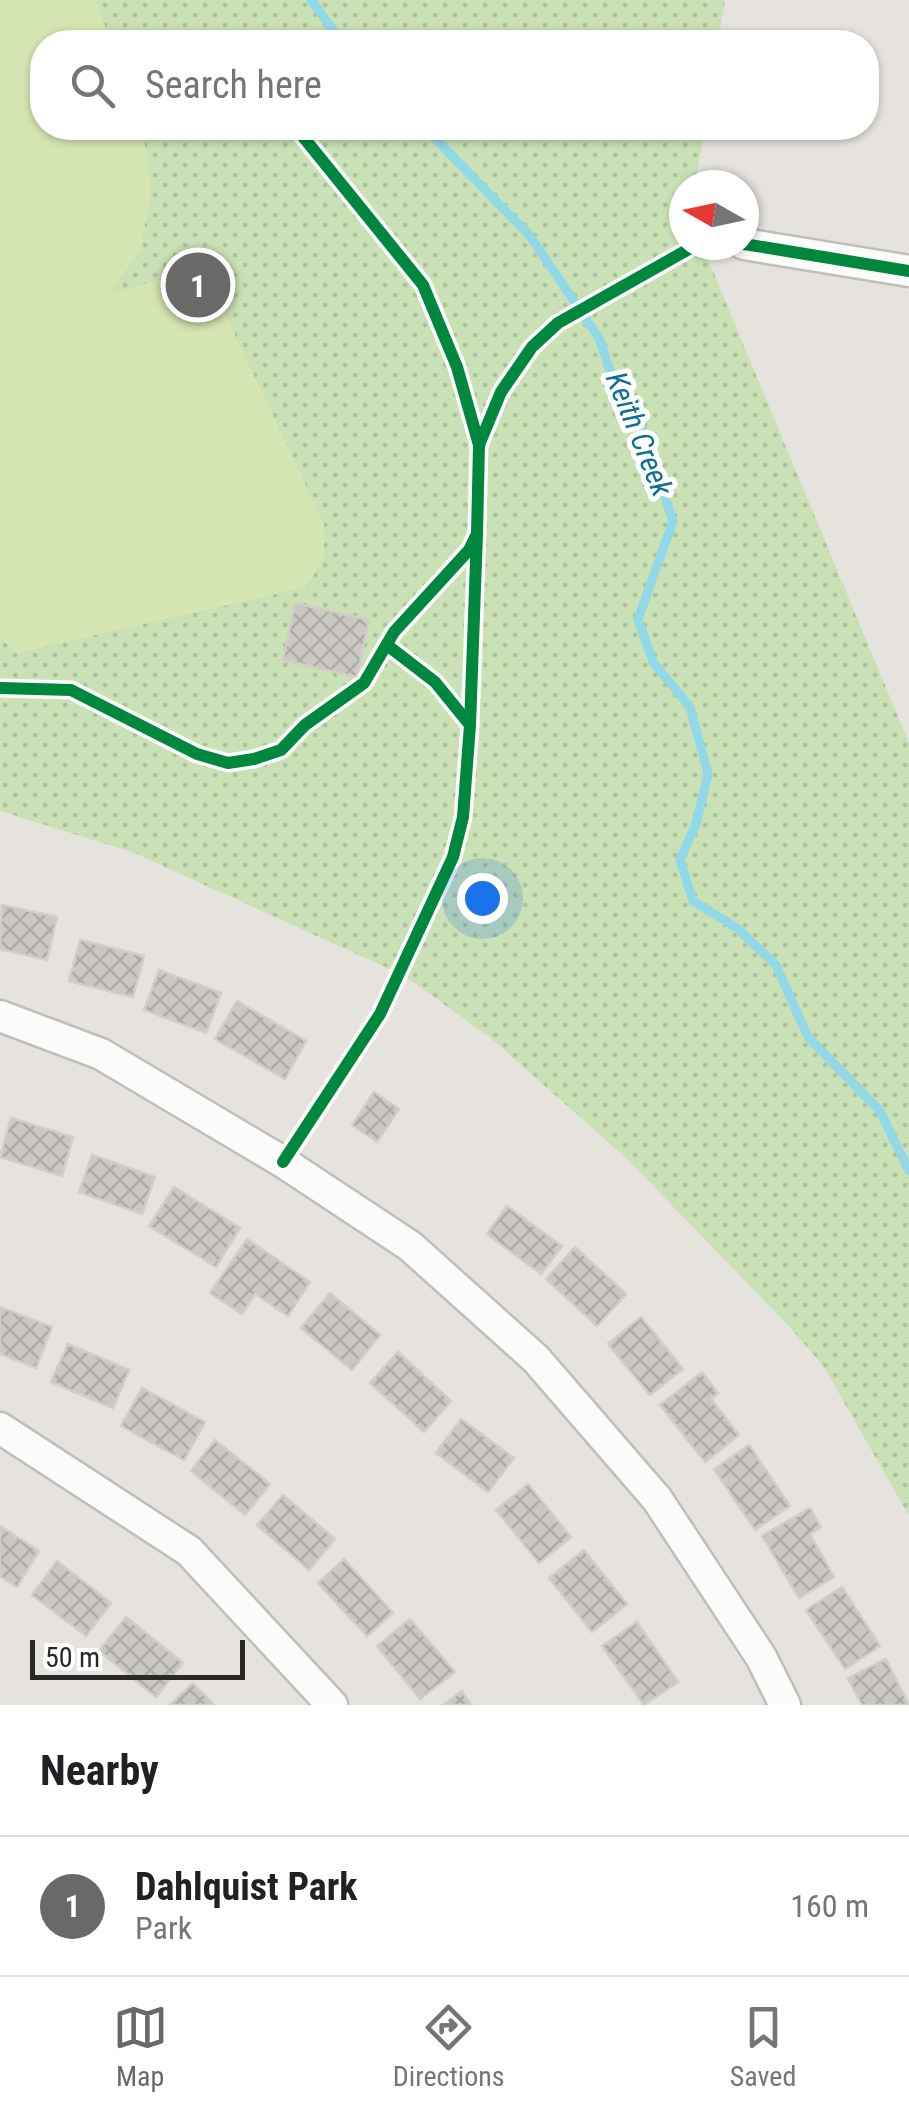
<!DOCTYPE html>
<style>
body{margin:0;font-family:"Roboto Condensed",sans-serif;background:#f6f6f6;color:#202124}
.compass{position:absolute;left:669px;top:170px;width:90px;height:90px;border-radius:50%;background:#fff;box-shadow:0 2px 8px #0004;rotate:279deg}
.scale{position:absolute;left:30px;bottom:25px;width:215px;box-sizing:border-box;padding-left:10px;border:5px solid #282828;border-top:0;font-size:28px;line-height:35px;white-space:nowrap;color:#282828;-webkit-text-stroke:8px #fff;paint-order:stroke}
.you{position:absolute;left:482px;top:898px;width:35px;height:35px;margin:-25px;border:8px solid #fff;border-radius:50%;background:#1a73e8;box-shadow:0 0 0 15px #1a73e833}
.badge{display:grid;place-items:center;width:65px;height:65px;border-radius:50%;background:#6a6967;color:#fff;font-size:32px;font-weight:700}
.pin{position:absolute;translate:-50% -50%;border:5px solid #fff;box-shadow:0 2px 10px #0006}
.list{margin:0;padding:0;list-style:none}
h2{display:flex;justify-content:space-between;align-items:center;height:130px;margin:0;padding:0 40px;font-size:42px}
h2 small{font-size:32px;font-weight:400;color:#757577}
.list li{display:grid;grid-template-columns:65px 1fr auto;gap:30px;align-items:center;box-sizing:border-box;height:140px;padding:0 40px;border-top:2px solid #e0e0e0}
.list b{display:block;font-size:38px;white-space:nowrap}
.list p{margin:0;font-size:32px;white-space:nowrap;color:#757577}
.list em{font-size:32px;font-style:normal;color:#757577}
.icon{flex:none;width:55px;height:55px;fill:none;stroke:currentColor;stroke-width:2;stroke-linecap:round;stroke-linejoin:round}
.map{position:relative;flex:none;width:909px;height:1705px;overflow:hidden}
.search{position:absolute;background:#fff;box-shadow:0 2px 8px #0004;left:30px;right:30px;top:30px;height:110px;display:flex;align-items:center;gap:25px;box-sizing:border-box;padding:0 35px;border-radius:40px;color:#757577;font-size:38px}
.sheet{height:270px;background:#fff}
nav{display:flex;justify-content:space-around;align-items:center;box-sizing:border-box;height:140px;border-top:2px solid #e0e0e0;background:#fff;font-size:28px;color:#757577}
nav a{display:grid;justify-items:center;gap:5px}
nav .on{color:#6a6967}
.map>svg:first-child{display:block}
</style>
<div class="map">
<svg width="909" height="1705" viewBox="0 0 909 1705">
<defs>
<pattern id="park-dots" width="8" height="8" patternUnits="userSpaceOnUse" patternTransform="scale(2.5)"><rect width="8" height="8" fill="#cae1b5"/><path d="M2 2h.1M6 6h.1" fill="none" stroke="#aec19c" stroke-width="1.8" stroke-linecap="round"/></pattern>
<pattern id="building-cross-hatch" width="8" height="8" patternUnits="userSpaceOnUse" patternTransform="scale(2.5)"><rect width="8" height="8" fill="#cbc8c4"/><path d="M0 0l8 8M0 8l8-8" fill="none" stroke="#aeaca8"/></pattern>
</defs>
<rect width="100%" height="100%" fill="#e6e2dd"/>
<path fill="url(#park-dots)" d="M0,0H725L718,42H42V128H705L695,185H684V245H702L909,743V1516L824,1367L788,1325L626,1158L492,1039L405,976L132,852L0,811Z"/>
<path fill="#d6e6b3" d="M0,0H95L111,42H42V128H143L151,193L140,252L108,293L165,279L212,286L324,524V559L306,587L17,653L0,637Z"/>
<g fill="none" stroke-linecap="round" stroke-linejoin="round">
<g stroke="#91d8e8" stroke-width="9">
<path d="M311,0L342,42"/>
<path d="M425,128L530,236L599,338L609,368L637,415L673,521L638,619L653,662L690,707L708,774L696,824L680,860L693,901L737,928L776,965L808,1037L880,1111L909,1171"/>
</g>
</g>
<g fill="url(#building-cross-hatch)" stroke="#d1cec9" stroke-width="2.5">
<path d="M295,603L369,620L357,677L283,660Z"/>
<path d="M2,905L57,917L47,960L0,949Z"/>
<path d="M80,940L144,956L133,997L69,981Z"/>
<path d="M159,970L221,993L206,1033L144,1010Z"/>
<path d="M237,1001L306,1041L285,1079L215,1039Z"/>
<path d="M374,1092L399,1109L377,1142L352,1125Z"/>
<path d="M11,1118L73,1137L62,1176L0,1157Z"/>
<path d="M92,1155L155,1177L142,1214L79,1192Z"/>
<path d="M174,1187L240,1228L216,1267L149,1226Z"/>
<path d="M507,1206L562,1246L541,1274L487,1234Z"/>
<path d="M247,1239L310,1282L288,1316L255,1294L242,1314L210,1293Z"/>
<path d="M575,1247L626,1294L597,1326L546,1279Z"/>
<path d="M330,1293L380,1335L352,1370L301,1328Z"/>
<path d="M0,1307L52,1327L36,1368L0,1354Z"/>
<path d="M641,1317L683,1369L650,1395L608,1344Z"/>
<path d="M68,1344L129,1370L113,1408L51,1382Z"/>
<path d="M398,1352L451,1401L424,1432L370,1383Z"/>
<path d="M702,1372L718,1393L711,1399L739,1435L705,1462L660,1405Z"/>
<path d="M142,1388L205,1422L184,1460L121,1426Z"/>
<path d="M461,1419L514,1458L488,1492L436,1453Z"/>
<path d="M215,1440L270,1484L245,1515L191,1471Z"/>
<path d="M749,1445L790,1506L755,1530L714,1469Z"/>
<path d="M528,1484L571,1537L539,1563L496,1510Z"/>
<path d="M283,1495L335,1539L309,1570L257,1525Z"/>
<path d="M810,1508L821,1527L810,1534L834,1577L799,1598L762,1536Z"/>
<path d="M0,1526L39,1551L17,1587L0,1576Z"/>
<path d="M584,1550L627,1604L592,1632L549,1578Z"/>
<path d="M344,1559L393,1613L367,1636L318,1583Z"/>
<path d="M57,1561L111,1603L86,1636L32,1595Z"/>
<path d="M842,1587L880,1646L845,1669L806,1610Z"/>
<path d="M126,1617L183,1663L156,1697L99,1651Z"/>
<path d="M410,1619L455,1672L420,1699L377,1646Z"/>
<path d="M637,1622L678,1682L644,1705L602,1646Z"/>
<path d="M886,1659L909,1705H862L848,1678Z"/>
<path d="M193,1683L214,1705H170Z"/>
<path d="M462,1691L471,1705H443Z"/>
</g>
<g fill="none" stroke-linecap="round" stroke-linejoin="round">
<g stroke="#bfbebf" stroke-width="35">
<g id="minor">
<path d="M744,244L909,271"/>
<path d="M0,1016L101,1054L283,1162L410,1246L536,1359L657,1499L761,1657L785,1705"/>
<path d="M0,1428L189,1551L332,1705"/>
</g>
</g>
<use href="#minor" stroke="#fbfbfa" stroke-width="30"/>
<g stroke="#fff" stroke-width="19">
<g id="cycleway">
<path d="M744,244L909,271"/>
<path d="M479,445L501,392L532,347L558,323L696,245"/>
<path d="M0,688L71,690L197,754L228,763L254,759L281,750L305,725L364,683L394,632L469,550L477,534L479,445L457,367L423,285L296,128"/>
<path d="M470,725L477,534"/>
<path d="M283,1162L380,1014L453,857L463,817L470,725L435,682L387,645"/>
</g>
</g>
<use href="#cycleway" stroke="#00873e" stroke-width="12"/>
</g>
<g text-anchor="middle" stroke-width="10" stroke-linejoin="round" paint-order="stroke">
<g font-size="30" font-style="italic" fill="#0e6f95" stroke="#fff">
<text transform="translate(639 434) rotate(68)" y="10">Keith Creek</text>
</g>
</g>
</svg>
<svg class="compass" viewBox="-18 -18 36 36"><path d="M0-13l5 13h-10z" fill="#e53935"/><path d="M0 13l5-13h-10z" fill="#757577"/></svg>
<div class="scale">50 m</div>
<div class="you"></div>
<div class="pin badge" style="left:198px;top:285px">1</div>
<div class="search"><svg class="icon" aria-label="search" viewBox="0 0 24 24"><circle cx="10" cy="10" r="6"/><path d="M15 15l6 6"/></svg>Search here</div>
</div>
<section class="sheet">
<h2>Nearby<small></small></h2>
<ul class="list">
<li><span class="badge">1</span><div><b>Dahlquist Park</b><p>Park</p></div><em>160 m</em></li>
</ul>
</section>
<nav>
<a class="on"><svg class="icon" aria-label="map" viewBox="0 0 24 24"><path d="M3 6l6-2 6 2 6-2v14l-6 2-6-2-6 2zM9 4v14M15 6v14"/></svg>Map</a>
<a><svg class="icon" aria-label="directions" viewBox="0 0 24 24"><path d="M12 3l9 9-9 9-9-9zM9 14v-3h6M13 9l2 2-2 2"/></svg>Directions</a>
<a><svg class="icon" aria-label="saved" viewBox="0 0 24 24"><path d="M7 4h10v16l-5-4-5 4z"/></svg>Saved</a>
</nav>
